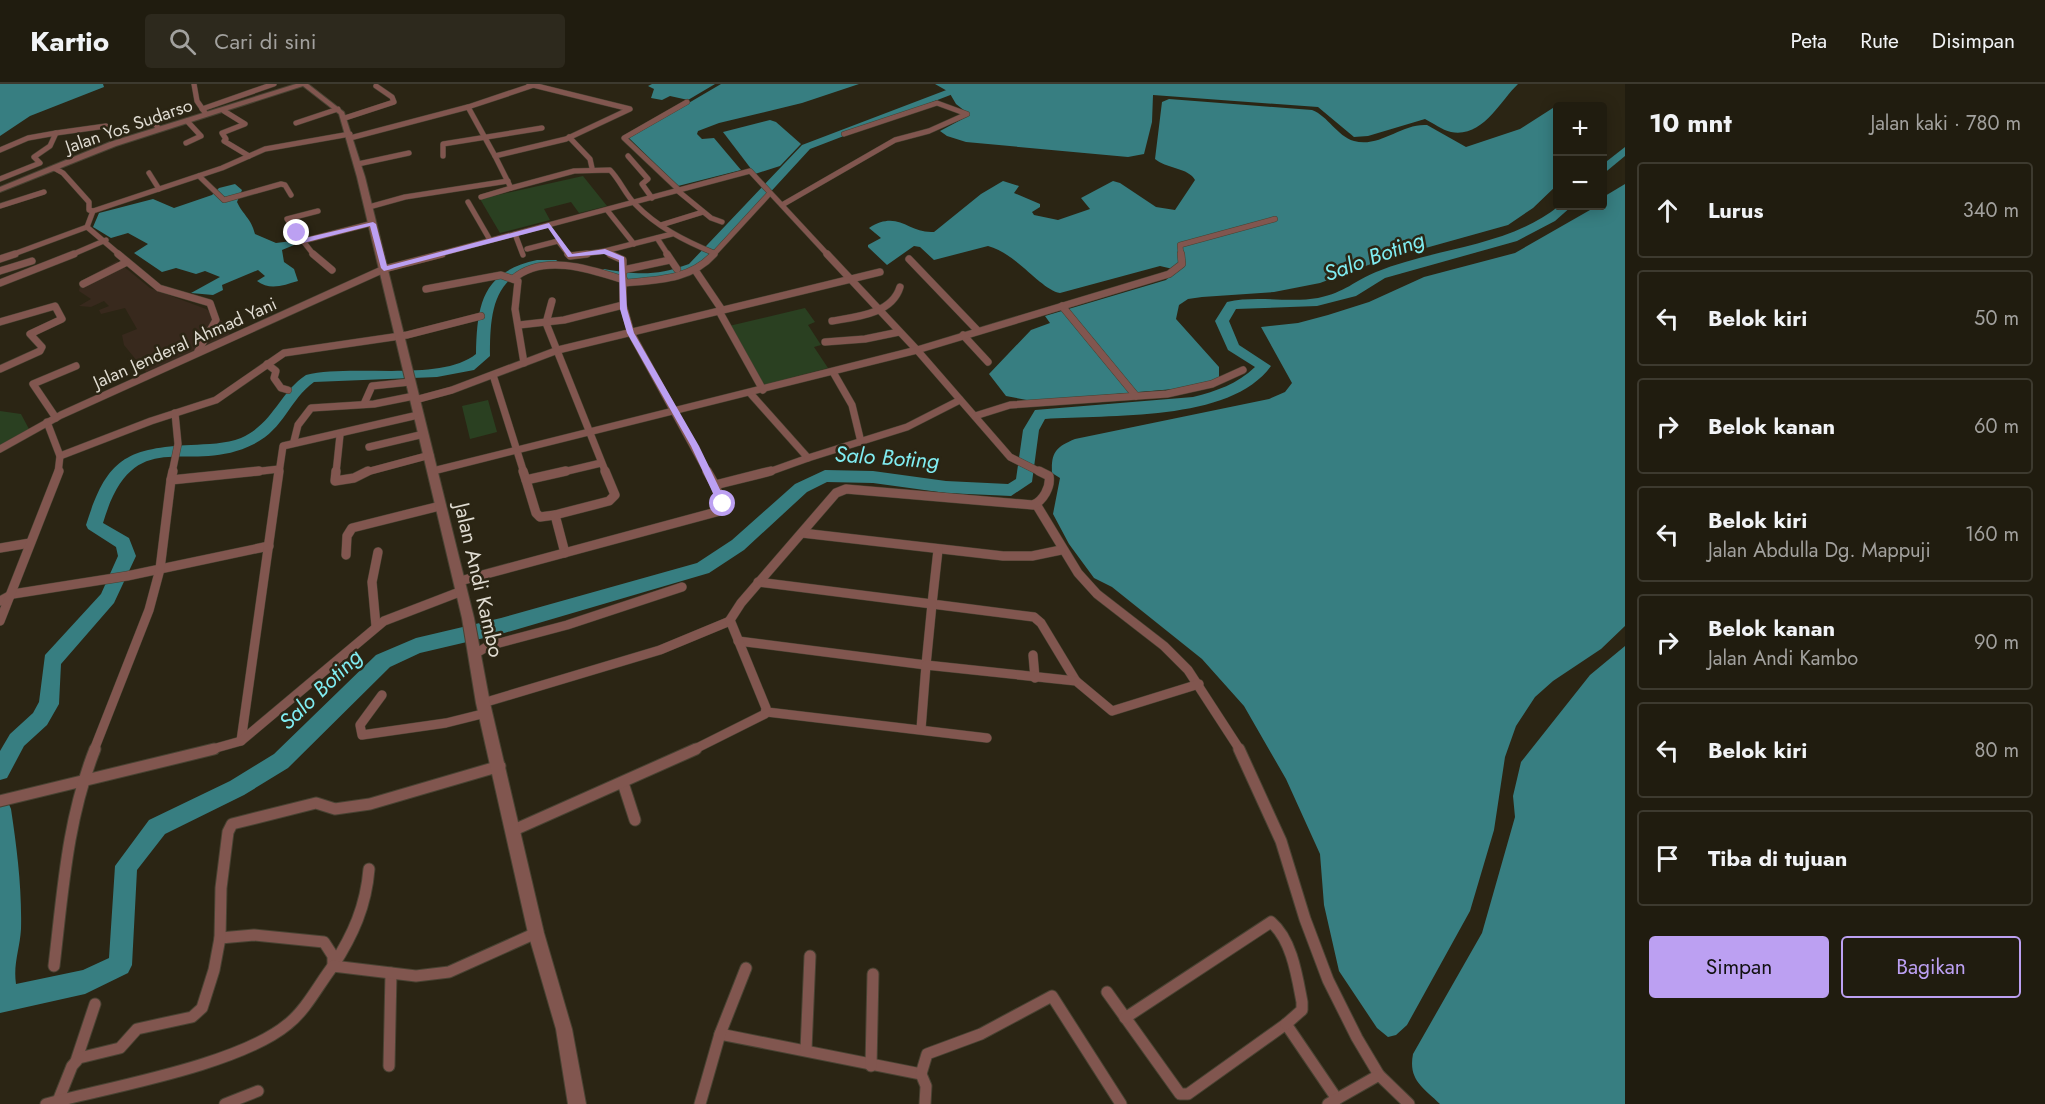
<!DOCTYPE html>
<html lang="id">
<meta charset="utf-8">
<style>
body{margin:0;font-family:Jost,sans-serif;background:#2d291d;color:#f1f3f6}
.controls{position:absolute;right:18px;top:18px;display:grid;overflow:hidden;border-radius:6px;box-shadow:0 3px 15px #0003}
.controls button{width:54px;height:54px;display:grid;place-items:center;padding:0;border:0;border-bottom:2px solid #3d3a2f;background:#201c0f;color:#f1f3f6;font:30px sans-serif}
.stop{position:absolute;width:18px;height:18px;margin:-14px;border:4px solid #bca0f2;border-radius:50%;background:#fff}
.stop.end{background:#bca0f2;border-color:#fff;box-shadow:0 2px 6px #0008}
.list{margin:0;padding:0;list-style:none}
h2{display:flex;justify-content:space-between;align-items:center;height:78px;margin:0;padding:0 24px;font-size:26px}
h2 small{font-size:20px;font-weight:400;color:#a2a19e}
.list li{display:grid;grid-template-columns:39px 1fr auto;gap:18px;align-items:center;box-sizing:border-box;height:96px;margin:0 12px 12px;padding:0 12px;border:2px solid #3d3a2f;border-radius:6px}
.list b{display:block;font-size:22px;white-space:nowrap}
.list p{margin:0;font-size:20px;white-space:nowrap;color:#a2a19e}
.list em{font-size:20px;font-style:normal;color:#a2a19e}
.actions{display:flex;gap:12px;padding:18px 24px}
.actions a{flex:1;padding:14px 0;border:2px solid #bca0f2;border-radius:6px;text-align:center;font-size:21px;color:#bca0f2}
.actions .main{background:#bca0f2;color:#111}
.icon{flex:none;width:33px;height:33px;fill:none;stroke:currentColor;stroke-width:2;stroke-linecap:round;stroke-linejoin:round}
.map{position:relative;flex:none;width:1625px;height:1020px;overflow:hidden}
header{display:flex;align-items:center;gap:36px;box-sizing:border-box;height:84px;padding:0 30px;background:#201c0f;border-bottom:2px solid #3d3a2f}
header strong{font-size:28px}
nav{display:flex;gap:33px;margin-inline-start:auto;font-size:21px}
.search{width:420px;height:54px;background:#2d291d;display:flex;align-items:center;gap:15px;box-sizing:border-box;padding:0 21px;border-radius:6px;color:#a2a19e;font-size:22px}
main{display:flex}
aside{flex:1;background:#201c0f}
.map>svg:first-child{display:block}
</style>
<header>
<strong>Kartio</strong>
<div class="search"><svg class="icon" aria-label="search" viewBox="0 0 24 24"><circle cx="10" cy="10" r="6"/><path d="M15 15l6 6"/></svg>Cari di sini</div>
<nav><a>Peta</a><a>Rute</a><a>Disimpan</a></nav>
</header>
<main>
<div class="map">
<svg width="1625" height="1020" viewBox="0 0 1625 1020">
<rect width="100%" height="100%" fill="#2b2514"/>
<path fill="#38291d" d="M117,177L150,204L206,225L231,244L227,247L231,252L146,288L124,261L122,251L137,245L125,224L101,230L99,226L109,222L104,217L91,223L79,222L91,215L79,207L81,197Z"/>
<g fill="#2a4021">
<path d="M583,92L607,122L579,129L571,118L544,125L550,136L500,149L480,115Z"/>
<path d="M805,224L815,238L808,241L821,261L814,263L828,284L763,301L729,242Z"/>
<path d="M488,316L497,348L470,355L462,322Z"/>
<path d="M0,327L21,330L30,347L0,362Z"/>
</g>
<g fill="#377e81">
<path d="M0,0H103L104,3L30,32L0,52Z"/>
<path d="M652,0H715L688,16L670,12L662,16L651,14L654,5L648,2Z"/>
<path d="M721,0H859L802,19L719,39L698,47L697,50L702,55L714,54L741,86L678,102L629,54Z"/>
<path d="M935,0H1518C1500,17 1483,54 1451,48C1442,46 1433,39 1425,35L1368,52L1354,53L1318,23L1153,11L1152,38L1144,70L1128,73L966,58L947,52L940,47L970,31L956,20L949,8Z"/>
<path d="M1169,15L1312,26C1328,32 1337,52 1354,57C1380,64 1402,39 1427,41L1466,63L1520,45L1556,22L1569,19L1580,22H1558L1557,101L1533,124L1508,141L1379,177L1320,199L1274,208L1202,213L1188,215L1179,221L1176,235L1219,283V293L1214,296L1174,305L1069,314L1032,317L1006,312L989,290L1031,246L1050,239L1045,232L1166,196L1177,186L1160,182L1060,209C1041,206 1016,169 988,162L934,176L920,163L914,162L887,181L868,163V161L881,154L869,144C899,125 908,150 934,148L981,110L1003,97L1019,102L1014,109L1040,120V123L1032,128L1034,131L1058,136L1090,125L1081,114L1113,97L1120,99L1156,123L1175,126L1195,96C1189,84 1165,84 1155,75L1162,18Z"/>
<path d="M770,36L776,38L801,60L780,82L755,90L723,48Z"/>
<path d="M235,100L242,106L237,118C243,131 251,134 255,150L276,159L292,157L294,161L282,166L284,178L294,185L298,197C284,201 270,207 257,197L265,192L258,186L222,201L223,206L213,211L191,209L220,193L205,187L196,190L176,184L162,188L134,169L148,160L128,149L111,154L93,143L99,129L153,115L174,124L212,111L219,104Z"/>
<path d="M1625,100V542L1601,565L1553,597L1535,613L1516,642L1505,673L1494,746L1470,827L1407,941L1396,951L1388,953L1377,944L1339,887L1324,821L1320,770L1286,695L1244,622L1202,575L1112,503L1094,494L1069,460L1053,430L1060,394L1052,389C1051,368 1056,363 1075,355L1269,315L1285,308L1292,299L1261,243L1298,239L1328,231L1369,218L1424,193L1515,169L1597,122H1602L1605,112Z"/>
<path d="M1625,562V1020H1440C1423,1003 1408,996 1413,970L1482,849L1515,733L1513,712L1521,678L1590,591Z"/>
</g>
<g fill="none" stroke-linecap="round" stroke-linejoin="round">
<g fill="#377e81" fill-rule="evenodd">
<path d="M949,5L954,8L953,10L810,65L699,186L667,197L640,199L604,193L598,189L604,185C638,191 656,192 689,180L802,61Z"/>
<path d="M1625,63V72L1602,91V81Z"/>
<path d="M1559,122H1572L1555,137L1517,157L1385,194L1356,212L1317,222L1236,225L1229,237L1239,261L1271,282C1230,339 1108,330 1045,335L1039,346L1032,398L1011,412L946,409L873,399L827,398L807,408L744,466L709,489L501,550L420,569L390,583L288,684L244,711L165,750L137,786L132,881L128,889L85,910L0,929V715L8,718L11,725C17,765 22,804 21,845C20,864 13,880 16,900L83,886L109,874L115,782L149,736L230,697L274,670L376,571L416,554L501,534L697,479L732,456L795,400L825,386L873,387L946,397L1008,400L1016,395L1023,346L1035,326L1193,313C1217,307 1237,300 1255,283L1228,266L1215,237L1227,218C1256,211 1289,219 1318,214C1346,208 1354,197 1376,188C1437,163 1506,164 1559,122Z"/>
<path d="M537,176H556L562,180C556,186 544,183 535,184C491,192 490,236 490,272L474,286L437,293L314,298C289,316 285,344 254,360C187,394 134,335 103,439L129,454L136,472L114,519L61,580L59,620L47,641L24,662L7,694L0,696V667L10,650L33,629L39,618L45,571L101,510L118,472L116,463L88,445L86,441C106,377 124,364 191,361C207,360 226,360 241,354C274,339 279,309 306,291C352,279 440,299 476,270C477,220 482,188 537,176Z"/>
</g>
<g stroke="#484232" stroke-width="6">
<g id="minor-far3">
<path d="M194,0L197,17L206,30"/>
<path d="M468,23L534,1"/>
<path d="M202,25L274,0"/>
<path d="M224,27L245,40L222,49L226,55L224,57L249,72"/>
<path d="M345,34L394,18L392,13L376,2"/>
<path d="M152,36L159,45"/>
<path d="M296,39L338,25"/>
<path d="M56,49L106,42"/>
<path d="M569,53L590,75L592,84"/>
<path d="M350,54L468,23L495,72L566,55L630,25L529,0"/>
<path d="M186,59L201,52L187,37"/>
<path d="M0,66L28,54L56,49L50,62L34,73L40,79L0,95"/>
<path d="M443,72V60L542,44"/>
<path d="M495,72L511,104L574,87L610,86C620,96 625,110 635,120C657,143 685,157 714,169"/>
<path d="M628,72L648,95L642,100L652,114"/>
<path d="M358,80L409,69"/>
<path d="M54,84L63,89L89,118V126L93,127"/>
<path d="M149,89L159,105"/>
<path d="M199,92L224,116L281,100L285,101L291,111"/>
<path d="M678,107L711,134L722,138"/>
<path d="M680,107L624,54L687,18"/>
<path d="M481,113L511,104"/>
<path d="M468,118L490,156"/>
<path d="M782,121L895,56L929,47L967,30L937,19L844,50"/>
<path d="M0,122L44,108"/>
<path d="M369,123L405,113L508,97"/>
<path d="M607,126L634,160"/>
<path d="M318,127L287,135L303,157L373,139"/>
<path d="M661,141L703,128"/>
<path d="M515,150L523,171"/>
<path d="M657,154L668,171"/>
<path d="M303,157L314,171"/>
<path d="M527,165L558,157L569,171"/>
<path d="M605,167L613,171"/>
<path d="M11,171L87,143"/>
<path d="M71,171L106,156"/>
<path d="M120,171L87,143L93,127L222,84L265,65L350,50"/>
<path d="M436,171L750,87L828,171"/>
<path d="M577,171L605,167L672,150"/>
<path d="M713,171L770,109"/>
<path d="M1181,171L1180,161L1275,135"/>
</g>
</g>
<g stroke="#484232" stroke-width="8">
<g id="minor-far2">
<path d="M118,170L159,204L210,219L216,236L198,267"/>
<path d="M313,170L332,186"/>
<path d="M568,170L570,172L587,170"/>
<path d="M610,170L623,176V221"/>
<path d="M667,170L677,185"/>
<path d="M827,170L917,266L1010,373L1042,389"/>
<path d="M0,175L15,170"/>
<path d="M909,175L978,247"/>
<path d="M623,186L670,176"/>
<path d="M695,186L722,226"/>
<path d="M0,187L32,177"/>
<path d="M513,195C543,169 590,185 624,196"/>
<path d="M0,199L74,170"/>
<path d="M625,199C657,196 691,196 714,170"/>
<path d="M83,200L127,178"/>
<path d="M426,205L501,191L518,197L515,225L524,279"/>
<path d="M552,217L546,239L606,389"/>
<path d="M1062,222L1136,312"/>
<path d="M719,227L763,306"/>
<path d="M832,237C856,233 892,230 900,203"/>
<path d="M0,238L55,222L62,235L30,250L42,263L40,267L0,285"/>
<path d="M519,241L564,236L623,221L631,249L708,389"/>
<path d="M963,251L988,278"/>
<path d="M825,258L865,255L899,248"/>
<path d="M267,280L276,287L274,294L281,304L288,306"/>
<path d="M833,288L852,321L861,358"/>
<path d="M493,291L524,389"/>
<path d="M750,309L808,374L766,389"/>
<path d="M415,316L452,306L558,266L880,188"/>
<path d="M364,320L372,302L410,298"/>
<path d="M975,332L1010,321L1167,310L1212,300L1243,286"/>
<path d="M56,334L33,300L76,282"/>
<path d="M47,338L60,372L58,389"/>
<path d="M294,357L298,341L311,324L374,320L414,312"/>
<path d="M369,363L424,350"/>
<path d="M0,365L61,331L384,185L442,170"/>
<path d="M60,372L151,337L216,316L284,269L407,251L481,232"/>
<path d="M808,374L907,343L960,316"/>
<path d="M433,387L917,266L1169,190L1182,180L1181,170"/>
<path d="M172,389L178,360L175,329"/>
<path d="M244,389L279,385"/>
<path d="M279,389L283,362L418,331"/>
<path d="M336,389L340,351"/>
<path d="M363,389L430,371"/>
<path d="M559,389L601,379"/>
</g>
</g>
<g stroke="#484232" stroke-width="10">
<g id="minor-far1">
<path d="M336,387L335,397L354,394L368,387"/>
<path d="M523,387L526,396L566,387"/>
<path d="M707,387L715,401L771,387"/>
<path d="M171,396L173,387"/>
<path d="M526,396L536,429L540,433L555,431"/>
<path d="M1036,420L1078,489L1097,510L1164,562L1188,586L1240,666"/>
<path d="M802,449L1003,472H1032L1061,466"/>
<path d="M0,464L30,459"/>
<path d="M938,466L932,520L1034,533L1041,539L1076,597"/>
<path d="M565,469L555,431L609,417L615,411L605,387"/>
<path d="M346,471L347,452L352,444L440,422"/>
<path d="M460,497L720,427L722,420L715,401"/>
<path d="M0,517L13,510L127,492L269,462"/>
<path d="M0,537L59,387"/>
<path d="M376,542L372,498L378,468"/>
<path d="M738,557L926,581L932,520L758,498"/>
<path d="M475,570L488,562L567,541L682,503"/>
<path d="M1033,571L1035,594"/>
<path d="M382,611L360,641L362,651L446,639L486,629"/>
<path d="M483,619L660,566L730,537"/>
<path d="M767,628L987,654"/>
<path d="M921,645L926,581L1076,597L1112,627L1199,600"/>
<path d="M241,657L279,387"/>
<path d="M94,666L149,526L160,485L171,396L259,387"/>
<path d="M209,666L241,657L384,537L462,507"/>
<path d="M693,666L765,630L766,624L730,536L741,519L836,409L846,405L1033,421C1043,417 1051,403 1049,392L1039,387"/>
</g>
</g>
<g stroke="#484232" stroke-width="13">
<g id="minor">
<path d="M1239,665L1281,757L1305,835L1328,896L1357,954L1379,991"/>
<path d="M623,699L635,736"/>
<path d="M0,717L214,665"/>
<path d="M514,746L696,665"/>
<path d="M220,854L254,851L324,858L333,872V882C353,851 366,822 369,785"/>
<path d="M54,882C63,806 67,736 95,665"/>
<path d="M1107,908L1180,1010H1188L1286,940L1337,1015"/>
<path d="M1125,934L1271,838C1292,856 1297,892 1302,918V926L1286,940"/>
<path d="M720,950L921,990L926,1002L925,1020"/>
<path d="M806,966L810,872"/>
<path d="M76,977L95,920"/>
<path d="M389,982L391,889"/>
<path d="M871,982L873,890"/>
<path d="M921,990L927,970L981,950L1052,912L1121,1020"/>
<path d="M58,1017L72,982L79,974L120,964L137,945L192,933L202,924L214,886L220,854L221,804L228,748L232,740L316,719L335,725L370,720L500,682"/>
<path d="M46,1020C110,1003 239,981 288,940C306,926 319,900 333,882L416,892L449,888L536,849"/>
<path d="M225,1020L258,1007"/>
<path d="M700,1020L720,950L746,884"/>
<path d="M1328,1020L1379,991L1409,1020"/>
</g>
</g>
<g stroke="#484232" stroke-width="2">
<path id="tertiary" d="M296,0H308L344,28L365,93L474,534L490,619L544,849L572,945L586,1020H568L556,945L528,849L476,619L462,534L357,93L339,30L303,2L116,62L0,108V103L110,58Z"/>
</g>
<use href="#minor-far3" stroke="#81564f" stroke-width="5"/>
<use href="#minor-far2" stroke="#81564f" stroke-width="7"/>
<use href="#minor-far1" stroke="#81564f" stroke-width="9"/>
<use href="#minor" stroke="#81564f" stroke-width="11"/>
<use href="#tertiary" fill="#81564f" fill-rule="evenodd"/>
</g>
<path fill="#bca0f2" d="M373,138L376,140L387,182L549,139L572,170L605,165L624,173L627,225L634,249L699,362L727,420L726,422L718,420L691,362L627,249L620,225L619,176L604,170L568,173L548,144L384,187L381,184L370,142L303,159L294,149L300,148L305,154Z"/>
<g text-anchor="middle" stroke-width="5" stroke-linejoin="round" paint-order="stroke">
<g font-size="18" fill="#dfdbd1" stroke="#2b2514">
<text transform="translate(129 42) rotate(-19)" y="6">Jalan Yos Sudarso</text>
<text transform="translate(185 259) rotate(-24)" y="6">Jalan Jenderal Ahmad Yani</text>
</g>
<g font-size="21" fill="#dfdbd1" stroke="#2b2514">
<text transform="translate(479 496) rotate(77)" y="7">Jalan Andi Kambo</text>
</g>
<g font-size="22" font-style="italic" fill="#80edf2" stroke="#2b2514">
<text transform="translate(1374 172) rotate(-20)" y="8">Salo Boting</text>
<text transform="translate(887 373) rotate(4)" y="8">Salo Boting</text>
<text transform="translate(320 605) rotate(-44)" y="8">Salo Boting</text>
</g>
</g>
</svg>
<div class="controls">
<button>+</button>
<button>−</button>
</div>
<div class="stop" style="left:723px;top:420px"></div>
<div class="stop end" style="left:297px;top:149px"></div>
</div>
<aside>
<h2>10 mnt<small>Jalan kaki · 780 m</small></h2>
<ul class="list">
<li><svg class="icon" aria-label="ahead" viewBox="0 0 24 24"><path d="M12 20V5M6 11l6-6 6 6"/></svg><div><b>Lurus</b></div><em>340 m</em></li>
<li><svg class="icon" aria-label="left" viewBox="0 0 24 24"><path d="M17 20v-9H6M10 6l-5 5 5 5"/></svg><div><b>Belok kiri</b></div><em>50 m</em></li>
<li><svg class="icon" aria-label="right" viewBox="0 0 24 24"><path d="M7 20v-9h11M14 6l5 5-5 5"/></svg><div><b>Belok kanan</b></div><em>60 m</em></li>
<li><svg class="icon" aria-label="left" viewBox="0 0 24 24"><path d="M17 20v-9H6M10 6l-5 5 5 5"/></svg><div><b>Belok kiri</b><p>Jalan Abdulla Dg. Mappuji</p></div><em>160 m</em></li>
<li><svg class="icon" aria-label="right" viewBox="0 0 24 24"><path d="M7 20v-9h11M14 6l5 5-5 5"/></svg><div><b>Belok kanan</b><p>Jalan Andi Kambo</p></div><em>90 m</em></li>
<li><svg class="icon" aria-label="left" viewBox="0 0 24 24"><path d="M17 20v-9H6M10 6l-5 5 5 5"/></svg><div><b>Belok kiri</b></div><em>80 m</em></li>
<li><svg class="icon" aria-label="arrive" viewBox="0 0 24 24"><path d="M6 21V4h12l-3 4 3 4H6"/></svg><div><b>Tiba di tujuan</b></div></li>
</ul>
<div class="actions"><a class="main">Simpan</a><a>Bagikan</a></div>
</aside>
</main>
